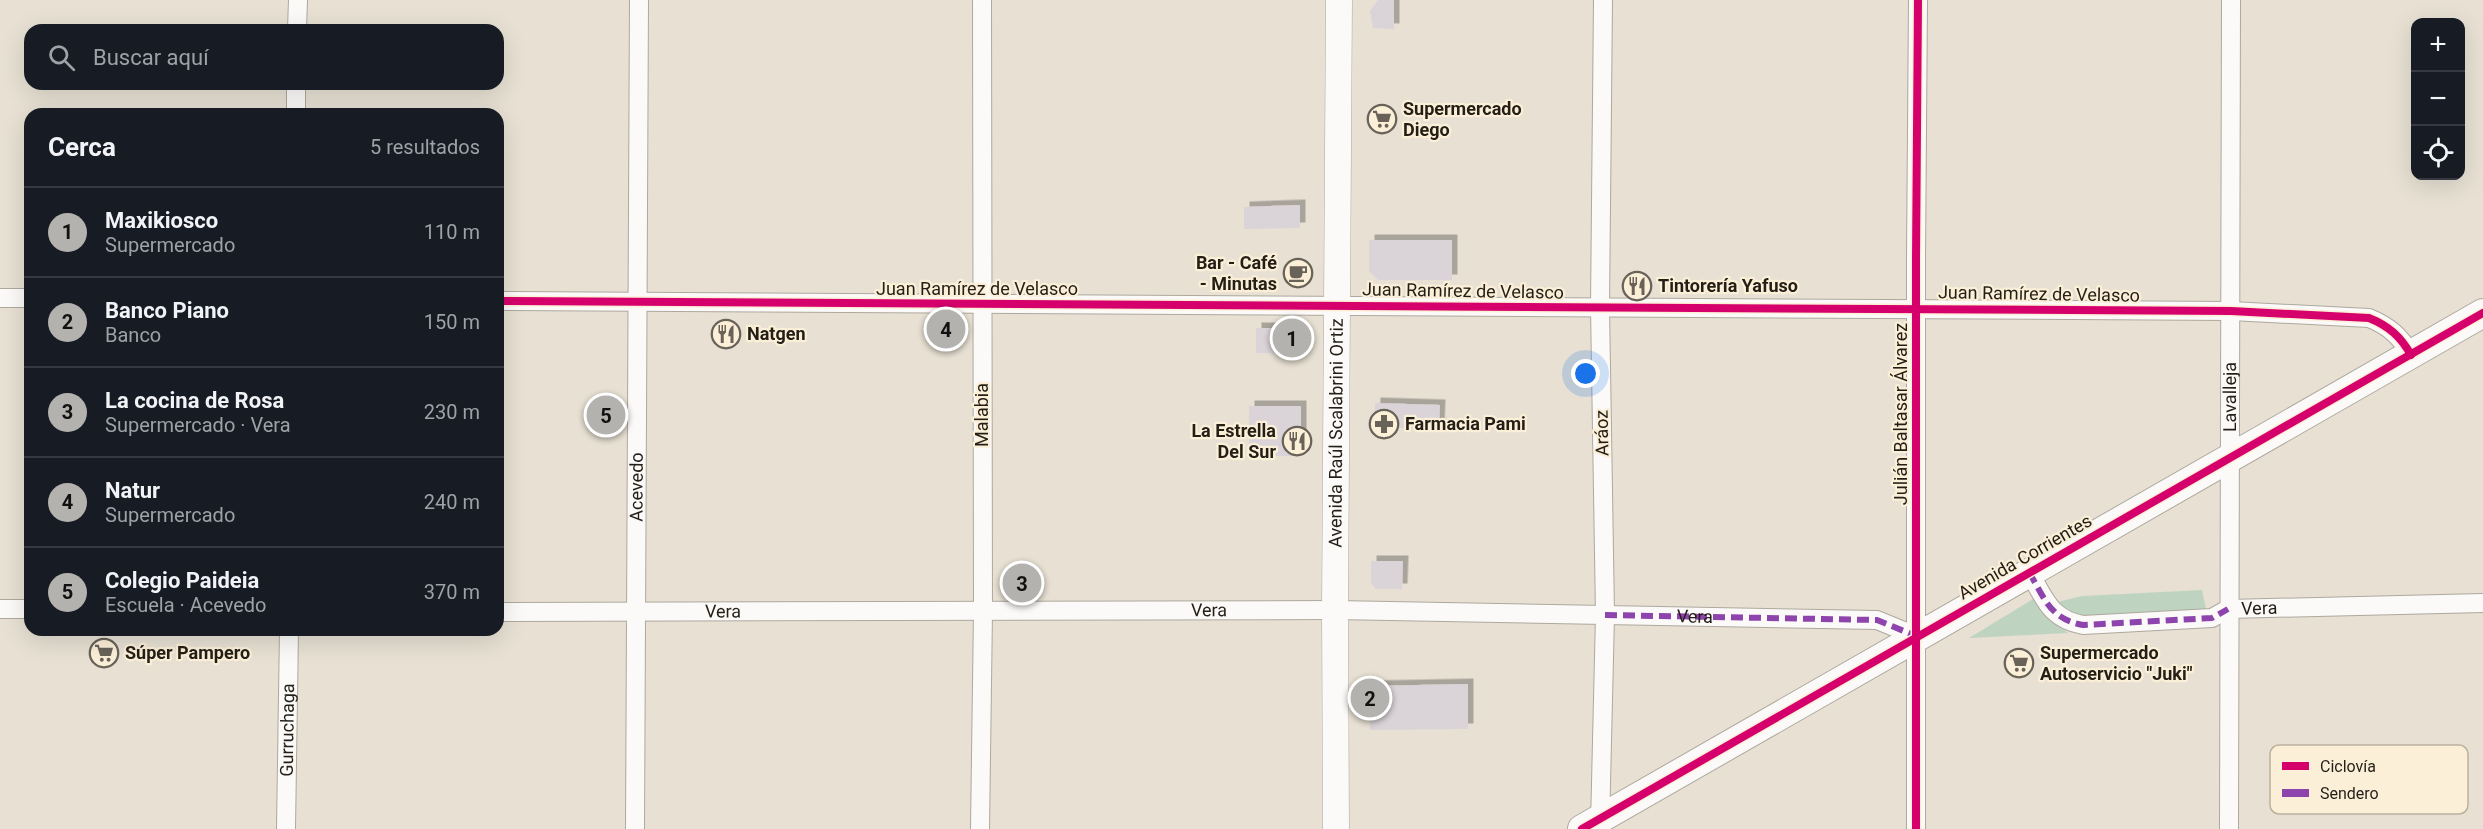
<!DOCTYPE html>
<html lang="es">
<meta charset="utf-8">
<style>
body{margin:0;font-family:Roboto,sans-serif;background:#20242c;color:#f1f3f6}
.controls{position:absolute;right:18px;top:18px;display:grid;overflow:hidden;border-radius:12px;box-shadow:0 6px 24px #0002}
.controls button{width:54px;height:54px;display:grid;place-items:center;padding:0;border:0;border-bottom:2px solid #363941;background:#171b24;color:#f1f3f6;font:30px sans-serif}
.you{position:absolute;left:1586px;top:374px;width:21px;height:21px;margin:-15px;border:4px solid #fff;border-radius:50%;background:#1a73e8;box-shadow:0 0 0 9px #1a73e833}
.badge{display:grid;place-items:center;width:39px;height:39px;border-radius:50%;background:#b3b2af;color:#111;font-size:20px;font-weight:700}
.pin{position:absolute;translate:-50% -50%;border:3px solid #fff;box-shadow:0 2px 6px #0006}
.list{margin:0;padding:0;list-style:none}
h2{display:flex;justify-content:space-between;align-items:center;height:78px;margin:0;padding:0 24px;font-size:26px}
h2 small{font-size:20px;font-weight:400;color:#9ea1a6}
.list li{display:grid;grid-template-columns:39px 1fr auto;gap:18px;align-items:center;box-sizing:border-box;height:90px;padding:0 24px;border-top:2px solid #363941}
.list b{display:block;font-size:22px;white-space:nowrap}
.list p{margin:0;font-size:20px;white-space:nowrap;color:#9ea1a6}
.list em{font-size:20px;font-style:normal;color:#9ea1a6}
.icon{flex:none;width:33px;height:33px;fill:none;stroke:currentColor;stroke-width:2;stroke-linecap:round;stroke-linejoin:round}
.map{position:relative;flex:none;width:2483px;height:829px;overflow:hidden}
.search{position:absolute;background:#171b24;box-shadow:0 6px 24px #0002;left:24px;top:24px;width:480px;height:66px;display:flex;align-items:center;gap:15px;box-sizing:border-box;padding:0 21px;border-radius:18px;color:#9ea1a6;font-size:22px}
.panel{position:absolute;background:#171b24;box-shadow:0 6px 24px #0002;left:24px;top:108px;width:480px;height:528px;border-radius:18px}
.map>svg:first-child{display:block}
</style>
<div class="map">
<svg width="2483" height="829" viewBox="0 0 2483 829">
<defs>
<filter id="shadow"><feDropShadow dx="5.5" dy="-5.5" stdDeviation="0" flood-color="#0004"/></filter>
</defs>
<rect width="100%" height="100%" fill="#e7e0d3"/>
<g fill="#bfd3c1">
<path d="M2202,590L2207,614L2091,620L2064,611L2057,602L2082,596Z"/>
<path d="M2035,598L2047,616L2068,633L1969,638Z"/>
</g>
<g fill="#dad4d8" filter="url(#shadow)">
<path d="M1378,0H1394V29L1373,28L1370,11Z"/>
<path d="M1300,205V228L1244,229V207Z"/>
<path d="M1369,240H1452V280H1378L1369,271Z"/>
<path d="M1256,328H1293L1299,334V354L1256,353Z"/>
<path d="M1375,403L1440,405L1439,429L1374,427Z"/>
<rect x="1249" y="406" width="52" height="50"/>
<path d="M1371,561H1403L1402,589H1376L1371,583Z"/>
<path d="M1468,684V729L1370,730L1369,686Z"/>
</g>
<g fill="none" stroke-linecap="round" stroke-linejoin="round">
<g stroke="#aea89e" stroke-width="20">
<g id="minor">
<path d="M297,30L298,0"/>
<path d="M296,114V84"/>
<path d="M0,298H30"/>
<path d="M498,301C1076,305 1654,306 2231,311L2369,318C2389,326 2401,337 2411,355"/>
<path id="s1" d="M2029,572C2045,599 2050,619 2083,625L2212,618L2228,609L2483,603"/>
<path d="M0,609H30"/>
<path id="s2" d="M498,612L1335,610L1877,620L1916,636"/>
<path d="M1600,826L1605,615L1600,307L1603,0"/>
<path id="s3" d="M286,829L289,630"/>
<path id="s4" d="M635,829L639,0"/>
<path d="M980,829L983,611L982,0"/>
<path d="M1916,829V259L1918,0"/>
<path id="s5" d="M2229,829L2231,0"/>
</g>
</g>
<g stroke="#aea89e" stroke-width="27">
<g id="secondary">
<path id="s6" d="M1336,829L1335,610L1339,0"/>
</g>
</g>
<g stroke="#aea89e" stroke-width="30">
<path id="primary" d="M1582,829L2483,313"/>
</g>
<use href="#minor" stroke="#fbfaf8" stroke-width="18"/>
<use href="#secondary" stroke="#fbfaf8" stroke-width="26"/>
<use href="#primary" stroke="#fbfaf8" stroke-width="28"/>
<g stroke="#8e44ad" stroke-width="6" stroke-dasharray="12 6" stroke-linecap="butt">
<path d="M2029,572C2045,599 2050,619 2083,625L2212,618L2228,609"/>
<path d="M1605,615L1877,620L1916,636"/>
</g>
<g stroke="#fcefd8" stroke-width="11">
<g id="cycleway">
<path d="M498,301C1076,305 1654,306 2231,311L2369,318C2389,326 2401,337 2411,355"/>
<path d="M1582,829L2483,313"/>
<path d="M1916,829V259L1918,0"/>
</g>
</g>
<use href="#cycleway" stroke="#d6006c" stroke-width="8"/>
</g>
<defs>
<g id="supermarket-ring" transform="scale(1.5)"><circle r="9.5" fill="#fcefd8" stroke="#686258" stroke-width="1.5"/><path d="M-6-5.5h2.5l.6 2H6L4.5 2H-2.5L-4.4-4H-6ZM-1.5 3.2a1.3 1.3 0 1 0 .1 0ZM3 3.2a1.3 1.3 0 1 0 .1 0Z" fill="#686258"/></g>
<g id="cafe-ring" transform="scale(1.5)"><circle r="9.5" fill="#fcefd8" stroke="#686258" stroke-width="1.5"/><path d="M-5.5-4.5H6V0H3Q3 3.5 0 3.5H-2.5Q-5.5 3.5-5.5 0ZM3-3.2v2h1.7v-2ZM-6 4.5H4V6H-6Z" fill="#686258"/></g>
<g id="restaurant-ring" transform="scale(1.5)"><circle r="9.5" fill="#fcefd8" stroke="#686258" stroke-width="1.5"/><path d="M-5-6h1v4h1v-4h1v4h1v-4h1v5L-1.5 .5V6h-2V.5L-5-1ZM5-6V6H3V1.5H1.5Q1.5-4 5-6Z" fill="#686258"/></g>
<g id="pharmacy-ring" transform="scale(1.5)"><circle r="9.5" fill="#fcefd8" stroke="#686258" stroke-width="1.5"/><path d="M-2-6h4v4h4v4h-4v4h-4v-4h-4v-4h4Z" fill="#686258"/></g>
</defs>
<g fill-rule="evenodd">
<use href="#supermarket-ring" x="1382" y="119"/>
<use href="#cafe-ring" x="1298" y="273"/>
<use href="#restaurant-ring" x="1637" y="286"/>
<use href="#restaurant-ring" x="726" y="334"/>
<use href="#pharmacy-ring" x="1384" y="424"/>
<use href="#restaurant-ring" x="1297" y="441"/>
<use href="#supermarket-ring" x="104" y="653"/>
<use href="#supermarket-ring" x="2019" y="663"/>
</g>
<g text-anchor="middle" stroke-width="4.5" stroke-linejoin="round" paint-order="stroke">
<g font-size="18" font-weight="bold" fill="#231e16" stroke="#fcefd8" text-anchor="start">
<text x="1403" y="115">Supermercado<tspan x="1403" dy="21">Diego</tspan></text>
<text x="1277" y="269" text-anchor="end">Bar - Café<tspan x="1277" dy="21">- Minutas</tspan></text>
<text x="1658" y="292">Tintorería Yafuso</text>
<text x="747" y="340">Natgen</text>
<text x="1405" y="430">Farmacia Pami</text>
<text x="1276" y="437" text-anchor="end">La Estrella<tspan x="1276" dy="21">Del Sur</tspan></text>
<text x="125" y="659">Súper Pampero</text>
<text x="2040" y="659">Supermercado<tspan x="2040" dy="21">Autoservicio "Juki"</tspan></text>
</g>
<g font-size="18" fill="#231e16" stroke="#fcefd8">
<text x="977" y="295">Juan Ramírez de Velasco</text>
<text transform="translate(1463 291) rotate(1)" y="6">Juan Ramírez de Velasco</text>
<text transform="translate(2039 294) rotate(1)" y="6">Juan Ramírez de Velasco</text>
<text dy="6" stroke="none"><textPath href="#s5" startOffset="432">Lavalleja</textPath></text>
<text transform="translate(1901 414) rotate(-90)" y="6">Julián Baltasar Álvarez</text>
<text transform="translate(982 415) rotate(-90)" y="6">Malabia</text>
<text dy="6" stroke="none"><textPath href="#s6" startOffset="396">Avenida Raúl Scalabrini Ortiz</textPath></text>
<text transform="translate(1602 433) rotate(-91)" y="6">Aráoz</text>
<text dy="6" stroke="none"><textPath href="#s4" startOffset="342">Acevedo</textPath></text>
<text transform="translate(2025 557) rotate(-30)" y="6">Avenida Corrientes</text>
<text dy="6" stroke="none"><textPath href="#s1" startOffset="258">Vera</textPath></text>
<text dy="6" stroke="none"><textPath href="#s2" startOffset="711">Vera</textPath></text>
<text dy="6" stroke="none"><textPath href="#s2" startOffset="225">Vera</textPath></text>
<text dy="6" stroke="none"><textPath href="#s2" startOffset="1197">Vera</textPath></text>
<text dy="6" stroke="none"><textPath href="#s3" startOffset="99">Gurruchaga</textPath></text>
</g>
</g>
<rect x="2270" y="745" width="198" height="69" rx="9" fill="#fcefd8" stroke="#bbb09e" stroke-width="1.5"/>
<rect x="2282" y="762" width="27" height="8" fill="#d6006c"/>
<rect x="2282" y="789" width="27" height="8" fill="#8e44ad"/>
<g font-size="16" fill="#231e16">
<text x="2320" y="772">Ciclovía</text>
<text x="2320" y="799">Sendero</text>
</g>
</svg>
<div class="controls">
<button>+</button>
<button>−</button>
<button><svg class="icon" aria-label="locate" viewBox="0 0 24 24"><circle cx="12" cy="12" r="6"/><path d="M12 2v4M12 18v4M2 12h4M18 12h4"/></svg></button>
</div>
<div class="you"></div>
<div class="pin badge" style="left:1292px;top:338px">1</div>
<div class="pin badge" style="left:1370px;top:698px">2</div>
<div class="pin badge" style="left:1022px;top:583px">3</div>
<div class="pin badge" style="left:946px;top:329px">4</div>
<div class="pin badge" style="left:606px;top:415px">5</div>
<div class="search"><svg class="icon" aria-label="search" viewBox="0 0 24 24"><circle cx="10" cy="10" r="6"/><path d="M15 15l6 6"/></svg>Buscar aquí</div>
<section class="panel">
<h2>Cerca<small>5 resultados</small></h2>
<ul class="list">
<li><span class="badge">1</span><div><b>Maxikiosco</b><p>Supermercado</p></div><em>110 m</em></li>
<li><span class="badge">2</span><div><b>Banco Piano</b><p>Banco</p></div><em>150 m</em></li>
<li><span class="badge">3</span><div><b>La cocina de Rosa</b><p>Supermercado · Vera</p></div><em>230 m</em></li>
<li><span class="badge">4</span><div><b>Natur</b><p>Supermercado</p></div><em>240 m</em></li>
<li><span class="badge">5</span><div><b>Colegio Paideia</b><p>Escuela · Acevedo</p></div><em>370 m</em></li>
</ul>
</section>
</div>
